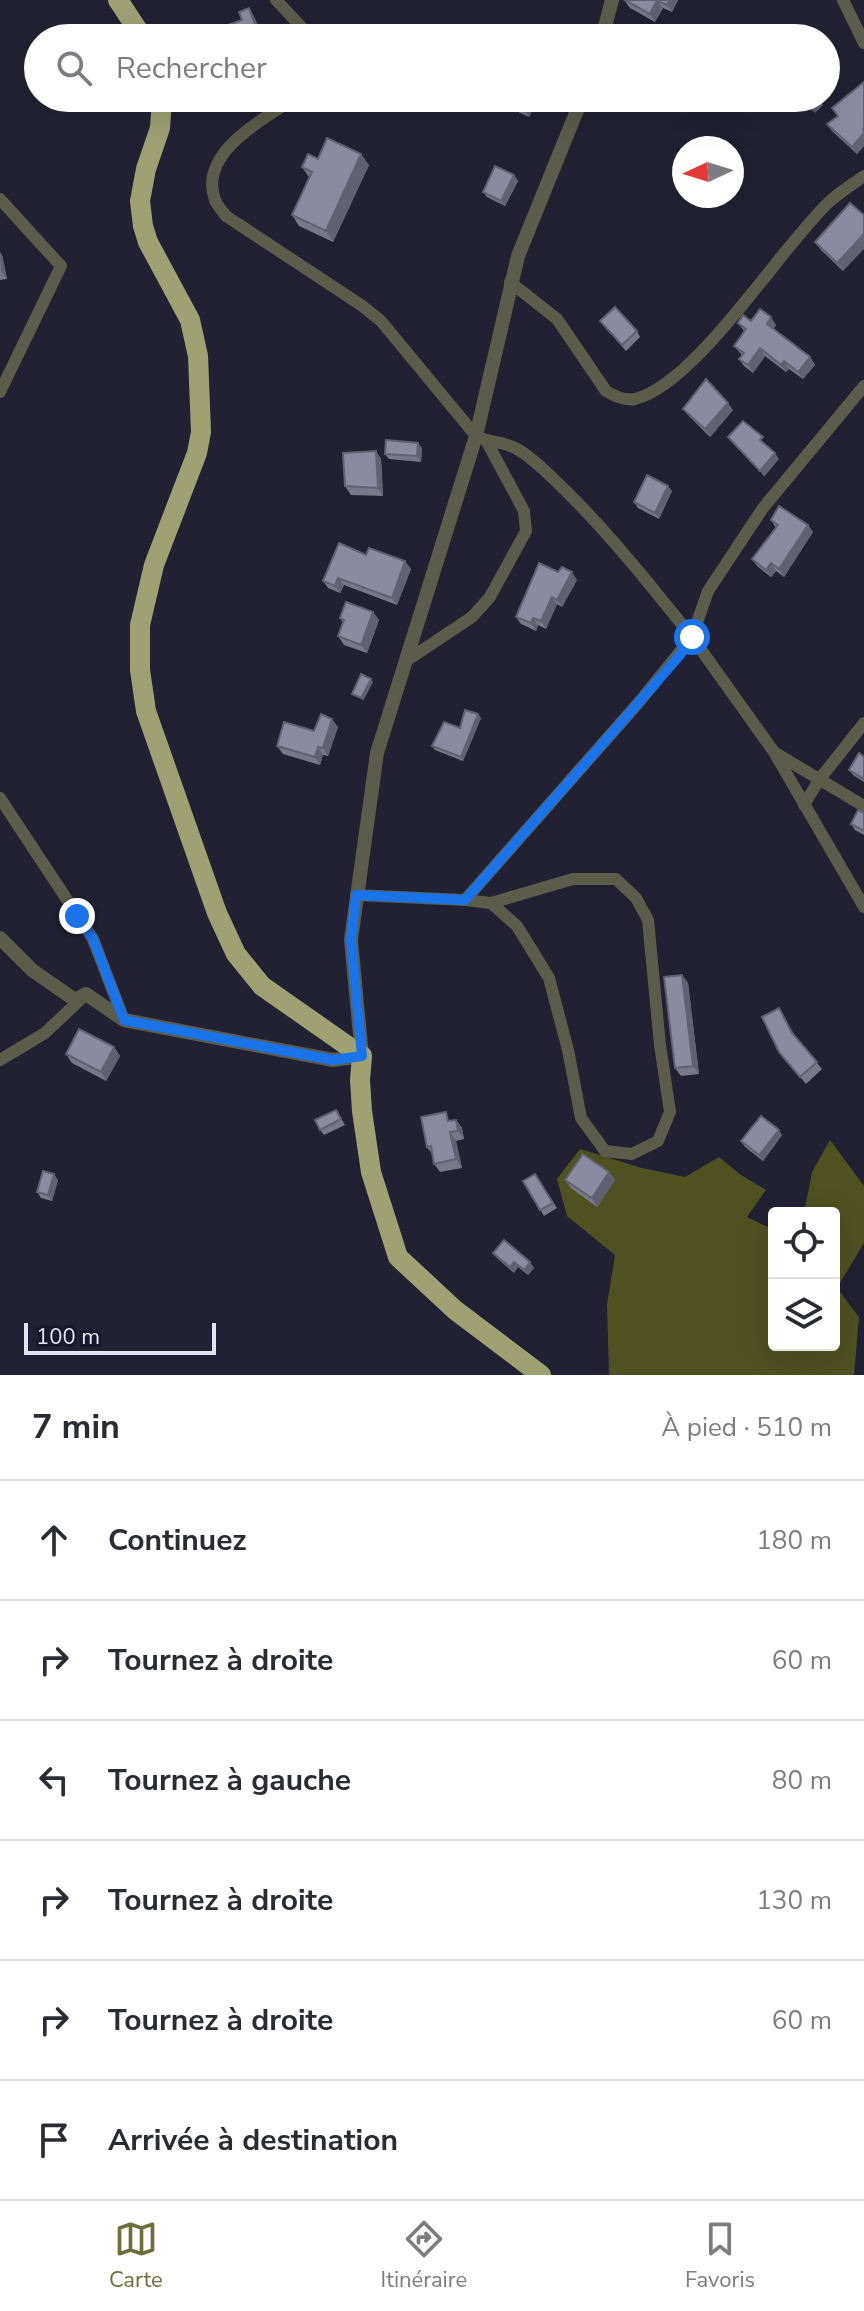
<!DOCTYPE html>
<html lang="fr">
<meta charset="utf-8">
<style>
body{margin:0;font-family:"Nunito Sans",sans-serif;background:#f2f2f3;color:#2b2b33}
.controls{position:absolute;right:24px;bottom:24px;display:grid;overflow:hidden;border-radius:8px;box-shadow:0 8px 32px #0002}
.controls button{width:72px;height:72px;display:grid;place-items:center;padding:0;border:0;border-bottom:2px solid #e1e1e2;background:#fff;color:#2b2b33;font:40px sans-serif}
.compass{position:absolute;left:672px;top:136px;width:72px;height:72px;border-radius:50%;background:#fff;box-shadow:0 8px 32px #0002;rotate:266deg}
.scale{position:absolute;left:24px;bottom:20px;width:192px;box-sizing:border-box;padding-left:8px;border:4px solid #e4e5f1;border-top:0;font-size:22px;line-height:28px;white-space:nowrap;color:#e4e5f1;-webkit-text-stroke:6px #181729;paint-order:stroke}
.stop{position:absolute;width:24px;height:24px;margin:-18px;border:6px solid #1a73e8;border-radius:50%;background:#fff}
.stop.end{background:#1a73e8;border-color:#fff;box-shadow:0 2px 8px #0008}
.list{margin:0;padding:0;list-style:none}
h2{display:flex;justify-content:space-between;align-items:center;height:104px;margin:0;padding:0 32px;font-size:34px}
h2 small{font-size:26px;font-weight:400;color:#7c7c81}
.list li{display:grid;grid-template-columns:52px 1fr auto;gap:24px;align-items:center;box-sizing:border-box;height:120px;padding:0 32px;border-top:2px solid #e1e1e2}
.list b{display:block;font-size:30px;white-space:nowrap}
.list em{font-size:26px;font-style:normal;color:#7c7c81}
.icon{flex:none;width:44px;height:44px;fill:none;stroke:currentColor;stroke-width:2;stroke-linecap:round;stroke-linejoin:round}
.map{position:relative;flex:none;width:864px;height:1375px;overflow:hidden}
.search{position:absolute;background:#fff;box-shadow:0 8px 32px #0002;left:24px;right:24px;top:24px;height:88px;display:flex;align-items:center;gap:20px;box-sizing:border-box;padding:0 28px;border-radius:44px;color:#7c7c81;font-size:30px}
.sheet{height:824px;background:#fff}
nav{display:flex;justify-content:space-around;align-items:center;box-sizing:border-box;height:112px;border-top:2px solid #e1e1e2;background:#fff;font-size:22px;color:#7c7c81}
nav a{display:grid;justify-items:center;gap:4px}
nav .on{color:#6d6e3a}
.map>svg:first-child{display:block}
</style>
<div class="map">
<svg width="864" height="1375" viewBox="0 0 864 1375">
<rect width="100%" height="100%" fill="#212133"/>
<path fill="#505121" d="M830,1140L864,1186V1243L837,1288L859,1317L854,1375H609L607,1305L615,1255L567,1216L557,1179L580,1149L642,1168L685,1177L719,1157L741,1175L766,1190L747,1217L774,1230V1345H834V1213H804L812,1172Z"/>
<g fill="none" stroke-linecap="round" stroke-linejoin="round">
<g stroke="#5b5c49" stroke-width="12">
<path d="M276,0L306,32L308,38"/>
<path d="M843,0L864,43"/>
<path d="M290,98L284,105C255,124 199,156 215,200C217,205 222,211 226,216L361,305L381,321L476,436C489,443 504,441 517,449C535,459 552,478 568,493C613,538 652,587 692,637"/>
<path d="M0,199L61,266L0,392"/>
<path d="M510,282L557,319L606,391C614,396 625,401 635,399C697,383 780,248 829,202C840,192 853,184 864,176"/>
<path d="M692,637L708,591L763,508L864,386"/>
<path d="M406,661L472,617L490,597L526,531L524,511L487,442"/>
<path d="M777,754L864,806"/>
<path d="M0,798L93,939L124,1020"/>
<path d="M804,805L819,780L864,723"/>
<path d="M356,895L465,900L640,701L692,637L774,752L864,907"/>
<path d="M465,900L491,903L573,879H616L636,898L648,920L660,1045L670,1112L658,1141L632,1154L605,1151L581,1118L568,1050L549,978L517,926L491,903"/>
<path d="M0,1060L45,1033L83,997"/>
</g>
<g stroke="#5b5c49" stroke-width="14">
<path d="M602,38L612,0"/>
<path d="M0,938L32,970L75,1000L86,994L124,1020L333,1060L362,1056L351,940L377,753L476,436L518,256L582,98"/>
</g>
<g stroke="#9fa173" stroke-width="20">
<path d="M118,0L143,38"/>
<path d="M162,98L160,128L146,169L140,201L143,226L148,242L190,320L198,356L201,432L197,453L154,565L140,625V670L146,711L217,913L236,954L262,986L362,1056L360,1080L362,1111L371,1172L398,1257L455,1310L541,1375"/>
</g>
</g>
<g fill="#77788a">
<path d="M624,0H678L672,12L663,8L655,22L630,8Z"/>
<path d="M864,82V146L857,154L832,131L827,124L838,117Z"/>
<path d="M538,99L529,117L512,109L508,103Z"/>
<path d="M318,159L369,165L333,242L299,226L292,215L309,177L302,167Z"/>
<path d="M514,175L518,181L505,206L487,197L483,192Z"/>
<path d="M850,203L843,271L821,250L815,242Z"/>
<path d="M0,252L2,255L7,279L0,280Z"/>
<path d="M600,321L637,331L640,337L626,351Z"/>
<path d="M751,321L776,325L773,329L810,357L815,365L803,379L789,369L786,372L765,356L753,373L744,366L739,359L742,355L734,346L744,331L738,323Z"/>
<path d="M683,409L733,410L710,437L689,416Z"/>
<path d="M422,448L421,462L389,459L385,454Z"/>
<path d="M376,451L381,459L383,496L351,495L345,486Z"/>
<path d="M672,491L659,519L638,508L634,502Z"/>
<path d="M771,520L808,525L813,532L784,577L776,571L771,577L757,566L752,559L776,528Z"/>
<path d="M366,555L411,569L397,605L344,585L340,593L328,588L323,581Z"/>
<path d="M577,580L562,607L557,604L546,629L538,625L536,631L521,624L516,617Z"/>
<path d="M373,612L379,620L367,653L344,645L338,636L343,623L340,618Z"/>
<path d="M481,718L463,761L435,750L432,746L460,728Z"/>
<path d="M338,727L328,756L323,755L320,765L283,754L277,746L314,731Z"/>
<path d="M864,757V782L853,775L849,770Z"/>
<path d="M864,813V835L855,830L851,824Z"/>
<path d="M682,975L688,983L699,1074L681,1076L675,1068Z"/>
<path d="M779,1008L795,1036L822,1069L806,1084L779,1052Z"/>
<path d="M114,1047L120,1056L106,1081L72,1063L66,1054Z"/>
<path d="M336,1110L345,1125L324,1135L320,1130Z"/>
<path d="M452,1120H456L462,1128L464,1139L456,1141L462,1168L440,1172L434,1164L432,1154L427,1147Z"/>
<path d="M782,1135L763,1161L745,1147L741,1141Z"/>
<path d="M609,1172L615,1180L597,1207L571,1188L565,1180Z"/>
<path d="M535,1174L557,1208L544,1216L523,1181Z"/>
<path d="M58,1180L52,1201L41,1198L37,1192Z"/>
<path d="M493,1253L534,1268L528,1275L518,1267L514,1273L497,1258Z"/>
</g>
<g fill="#616171">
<path d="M657,0L663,8L655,22L650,14Z"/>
<path d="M669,0H678L672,12L667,5Z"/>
<path d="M249,8L254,16L263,38H260Z"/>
<path d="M532,98H537L538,99L529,117L525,112Z"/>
<path d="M821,102L823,105L815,113L813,110Z"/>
<path d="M864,133V146L857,154L852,147Z"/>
<path d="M361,154L369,165L333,242L326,231Z"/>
<path d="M514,175L518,181L505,206L501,201Z"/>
<path d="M864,234V249L843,271L837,263Z"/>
<path d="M0,252L2,255L7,279L1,271Z"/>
<path d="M771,317L776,325L772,331L767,324Z"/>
<path d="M760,348L765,356L753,373L748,365Z"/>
<path d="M810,357L815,365L803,379L798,372Z"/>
<path d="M784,361L789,369L786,372L781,365Z"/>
<path d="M728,403L733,410L710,437L705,429Z"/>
<path d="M418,443L422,448L421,462L417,456Z"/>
<path d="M376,451L381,459L383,496L378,488Z"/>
<path d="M775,453L779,459L764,477L760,471Z"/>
<path d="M668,486L672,491L659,519L655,513Z"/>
<path d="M808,525L813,532L784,577L779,569Z"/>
<path d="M405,561L411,569L397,605L392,598Z"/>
<path d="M771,563L776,571L771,577L766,570Z"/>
<path d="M572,572L577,580L562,607L557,600Z"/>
<path d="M338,578L344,585L340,593L335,586Z"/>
<path d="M552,597L557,604L546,629L541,621Z"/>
<path d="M373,612L379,620L367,653L361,645Z"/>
<path d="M533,618L538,625L536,631L531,623Z"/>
<path d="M371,679L373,682L363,701L361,698Z"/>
<path d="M478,714L481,718L463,761L461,757Z"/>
<path d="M332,719L338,727L328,756L323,748Z"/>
<path d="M318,747L323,755L320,765L315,757Z"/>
<path d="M682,975L688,983L699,1074L693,1066Z"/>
<path d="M114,1047L120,1056L106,1081L101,1072Z"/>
<path d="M456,1120L462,1128L464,1139L458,1131Z"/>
<path d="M779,1130L782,1135L763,1161L759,1155Z"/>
<path d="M450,1132L456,1141L462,1168L456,1159Z"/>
<path d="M609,1172L615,1180L597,1207L592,1198Z"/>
<path d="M54,1174L58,1180L52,1201L48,1195Z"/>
<path d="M514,1262L518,1267L514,1273L510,1267Z"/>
<path d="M530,1262L534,1268L528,1275L524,1270Z"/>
</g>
<g fill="#8a8ba1" stroke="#616171" stroke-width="2">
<path d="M625,0H669L667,5L657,0L650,14Z"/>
<path d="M249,8L260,38H216L214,30L242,20L239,12Z"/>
<path d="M628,32L637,38H623Z"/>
<path d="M864,82V128L863,129L864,133L852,147L827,124L838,116L832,108Z"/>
<path d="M511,98H532L525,112L508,103Z"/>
<path d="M806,98H816L821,102L813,110L803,101Z"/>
<path d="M327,138L361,154L326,231L292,215L312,172L302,167L308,154L318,159Z"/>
<path d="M495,166L514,175L501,201L483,192Z"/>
<path d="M850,203L864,215V234L837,263L815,242Z"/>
<path d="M615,307L637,331L622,345L600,321Z"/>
<path d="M760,309L771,317L767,324L810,357L798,372L784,361L781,365L760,348L748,365L739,359L744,353L734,346L746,329L738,323L743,315L751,321Z"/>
<path d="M706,379L728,403L705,429L683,409Z"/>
<path d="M743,421L763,437L760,440L775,453L760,471L728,437Z"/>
<path d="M386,440L418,443L417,456L385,454Z"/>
<path d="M376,451L378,488L345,486L343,453Z"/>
<path d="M647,475L668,486L655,513L634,502Z"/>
<path d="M779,506L808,525L779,569L771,563L766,570L752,559L778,525L771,520Z"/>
<path d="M339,543L366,555L369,548L405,561L392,598L338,578L335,586L323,581Z"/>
<path d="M539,563L558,572L562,567L572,572L557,600L552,597L541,621L533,618L531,623L516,617Z"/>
<path d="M346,602L373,612L361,645L338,636L344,620L340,618Z"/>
<path d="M361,674L371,679L361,698L352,694Z"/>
<path d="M465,710L478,714L461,757L432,746L444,722L460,728Z"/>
<path d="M321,714L332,719L323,748L318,747L315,757L277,746L284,722L314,731Z"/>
<path d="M859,753L864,757V779L849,770Z"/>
<path d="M858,810L864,813V831L851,824Z"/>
<path d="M682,975L693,1066L675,1068L664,977Z"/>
<path d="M779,1008L792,1033L817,1062L800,1077L779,1052L762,1017Z"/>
<path d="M79,1029L114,1047L101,1072L66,1054Z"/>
<path d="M336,1110L341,1119L320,1130L315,1120Z"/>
<path d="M446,1112L448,1121L456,1120L458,1131L450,1132L456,1159L434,1164L431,1146L427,1147L421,1117Z"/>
<path d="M761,1116L779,1130L759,1155L741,1141Z"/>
<path d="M583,1154L609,1172L592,1198L565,1180Z"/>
<path d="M43,1171L54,1174L48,1195L37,1192Z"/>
<path d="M535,1174L553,1203L540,1210L523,1181Z"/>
<path d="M504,1240L530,1262L524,1270L514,1262L510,1267L493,1253Z"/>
</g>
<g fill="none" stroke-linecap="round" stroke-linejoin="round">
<path stroke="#1a73e8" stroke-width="10" d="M77,916L93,939L124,1020L333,1060L362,1056L351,940L356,895L465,900L619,725L680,655L692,637"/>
</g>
</svg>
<div class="controls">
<button><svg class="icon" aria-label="locate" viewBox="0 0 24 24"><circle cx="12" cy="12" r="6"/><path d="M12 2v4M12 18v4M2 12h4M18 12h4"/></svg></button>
<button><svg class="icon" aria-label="layers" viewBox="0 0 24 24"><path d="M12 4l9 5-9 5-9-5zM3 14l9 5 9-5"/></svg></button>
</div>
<svg class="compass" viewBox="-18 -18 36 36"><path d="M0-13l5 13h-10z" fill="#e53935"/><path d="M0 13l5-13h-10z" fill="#7c7c81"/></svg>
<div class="scale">100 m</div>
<div class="stop" style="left:692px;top:637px"></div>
<div class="stop end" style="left:77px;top:916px"></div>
<div class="search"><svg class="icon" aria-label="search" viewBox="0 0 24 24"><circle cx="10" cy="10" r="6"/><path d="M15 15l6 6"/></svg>Rechercher</div>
</div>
<section class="sheet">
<h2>7 min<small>À pied · 510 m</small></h2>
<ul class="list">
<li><svg class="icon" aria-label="ahead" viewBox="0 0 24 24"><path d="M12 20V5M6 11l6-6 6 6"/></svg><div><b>Continuez</b></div><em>180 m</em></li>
<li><svg class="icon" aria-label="right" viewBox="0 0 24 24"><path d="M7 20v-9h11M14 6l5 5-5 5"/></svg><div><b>Tournez à droite</b></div><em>60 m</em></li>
<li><svg class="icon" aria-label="left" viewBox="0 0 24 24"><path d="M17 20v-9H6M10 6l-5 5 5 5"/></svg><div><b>Tournez à gauche</b></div><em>80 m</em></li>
<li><svg class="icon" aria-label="right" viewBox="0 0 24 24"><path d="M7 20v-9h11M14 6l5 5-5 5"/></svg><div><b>Tournez à droite</b></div><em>130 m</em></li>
<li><svg class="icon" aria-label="right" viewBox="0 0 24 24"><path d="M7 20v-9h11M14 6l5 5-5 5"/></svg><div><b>Tournez à droite</b></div><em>60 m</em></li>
<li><svg class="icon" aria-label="arrive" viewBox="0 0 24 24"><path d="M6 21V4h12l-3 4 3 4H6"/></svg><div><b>Arrivée à destination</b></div></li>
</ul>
</section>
<nav>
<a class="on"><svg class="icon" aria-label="map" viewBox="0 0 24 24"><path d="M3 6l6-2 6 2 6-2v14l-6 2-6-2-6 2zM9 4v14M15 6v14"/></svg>Carte</a>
<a><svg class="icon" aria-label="directions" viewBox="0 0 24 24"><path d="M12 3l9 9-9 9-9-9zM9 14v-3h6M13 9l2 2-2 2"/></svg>Itinéraire</a>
<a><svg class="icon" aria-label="saved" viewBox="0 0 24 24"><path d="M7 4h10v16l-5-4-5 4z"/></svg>Favoris</a>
</nav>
